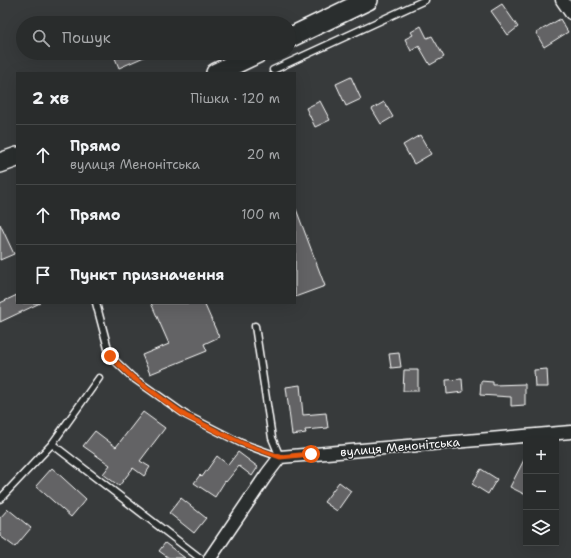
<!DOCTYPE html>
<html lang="uk">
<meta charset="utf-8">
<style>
body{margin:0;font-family:"Shantell Sans",sans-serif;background:#313434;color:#f1f3f6}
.controls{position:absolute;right:12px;bottom:12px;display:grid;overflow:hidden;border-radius:0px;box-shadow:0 4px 16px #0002}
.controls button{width:36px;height:36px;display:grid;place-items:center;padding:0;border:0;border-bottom:1px solid #454848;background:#292c2c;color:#f1f3f6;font:20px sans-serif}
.stop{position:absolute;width:12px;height:12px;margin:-9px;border:3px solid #ea580c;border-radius:50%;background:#fff}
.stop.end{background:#ea580c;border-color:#fff;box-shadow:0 1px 4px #0008}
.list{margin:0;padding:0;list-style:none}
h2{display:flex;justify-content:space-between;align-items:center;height:52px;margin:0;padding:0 16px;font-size:17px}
h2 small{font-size:13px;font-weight:400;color:#a5a7a9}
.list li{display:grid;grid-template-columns:26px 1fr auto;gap:12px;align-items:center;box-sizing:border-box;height:60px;padding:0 16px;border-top:1px solid #454848}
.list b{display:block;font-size:15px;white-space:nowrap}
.list p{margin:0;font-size:13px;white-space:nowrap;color:#a5a7a9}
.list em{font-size:13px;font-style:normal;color:#a5a7a9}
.icon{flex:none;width:22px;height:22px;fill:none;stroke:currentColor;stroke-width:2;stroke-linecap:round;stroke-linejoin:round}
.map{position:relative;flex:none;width:571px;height:558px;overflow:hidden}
.search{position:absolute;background:#292c2c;box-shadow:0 4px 16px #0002;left:16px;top:16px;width:280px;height:44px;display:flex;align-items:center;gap:10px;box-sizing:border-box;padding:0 14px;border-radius:22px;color:#a5a7a9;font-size:15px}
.panel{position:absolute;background:#292c2c;box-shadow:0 4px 16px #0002;left:16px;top:72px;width:280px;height:232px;border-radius:0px}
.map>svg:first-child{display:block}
</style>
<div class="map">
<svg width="571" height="558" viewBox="0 0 571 558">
<rect width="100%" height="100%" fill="#373a3b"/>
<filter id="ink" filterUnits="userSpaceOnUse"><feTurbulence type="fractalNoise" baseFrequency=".025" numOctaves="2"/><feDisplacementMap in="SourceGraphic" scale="8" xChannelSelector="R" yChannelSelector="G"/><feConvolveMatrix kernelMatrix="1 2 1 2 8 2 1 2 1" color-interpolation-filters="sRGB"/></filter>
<g filter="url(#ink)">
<g fill="#636465" stroke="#fff">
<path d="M502,4L518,27L508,35L491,11Z"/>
<path d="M560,19L568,32L544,47L536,33Z"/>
<path d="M421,26L427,38L432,36L444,57L430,65L419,46L411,51L405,39L413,35L411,32Z"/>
<path d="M113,53H153L119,68Z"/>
<path d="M351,77L361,99L346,106L336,84Z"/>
<path d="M320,101L330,120L315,127L306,108Z"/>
<path d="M384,102L393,117L381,124L372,109Z"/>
<path d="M420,135L431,154L414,164L403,145Z"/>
<path d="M295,209H296L325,286L295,297Z"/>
<path d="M0,224L14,254L0,260Z"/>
<path d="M17,295V303H40L0,322V303Z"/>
<path d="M151,303H204L219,337L204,344L207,351L150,374L142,355L169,344Z"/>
<path d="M399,353L401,367L391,368L389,354Z"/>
<path d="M547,369L548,387H535L534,370Z"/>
<path d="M404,370H418V391H403Z"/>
<path d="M462,379L463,392L447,394L446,380Z"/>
<path d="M481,381L493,382V385L525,384V405L511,406V397L480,395Z"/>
<path d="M300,385L303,415L326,413L328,428L305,430L306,433L292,435L286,387Z"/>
<path d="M143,412L165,428L140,461L150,467L144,476L133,468L119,486L103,474L110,465L83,446L95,431L116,447Z"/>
<path d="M238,452L258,467L252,476L239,466L226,482L225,481L215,497L194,483L200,475L202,477L217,456L228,465Z"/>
<path d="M526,456V495L510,487Z"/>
<path d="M52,468L86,499L71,517L36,486Z"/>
<path d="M481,469L497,479L488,494L472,484Z"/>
<path d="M339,482L351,491L337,511L324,502Z"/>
<path d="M181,498L206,518L194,533L169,513Z"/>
<path d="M8,509L31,528L15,547L0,536V518Z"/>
<path d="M165,543L185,558H169L159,551Z"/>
</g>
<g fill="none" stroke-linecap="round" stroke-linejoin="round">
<g stroke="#fff" stroke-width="9">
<g id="service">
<path d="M273,70L425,0"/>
<path d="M96,303L110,356L132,377L186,415L241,443L280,457"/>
<path d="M255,326L272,438L280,457"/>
<path d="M52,444L200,558"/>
<path d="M0,499L52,444L99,378"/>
</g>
</g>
<g stroke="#fff" stroke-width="15">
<g id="minor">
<path d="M562,0L571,13"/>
<path d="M210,558L267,474L280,457L571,432"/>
</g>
</g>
<g stroke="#fff" stroke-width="22">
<g id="primary">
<path d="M289,38L368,0"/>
<path d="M216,73L258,53"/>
<path d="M0,163L17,157"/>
</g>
</g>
<use href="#service" stroke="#2a2d2e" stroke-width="6"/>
<use href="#minor" stroke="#2a2d2e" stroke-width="12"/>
<use href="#primary" stroke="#2a2d2e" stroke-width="19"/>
</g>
</g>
<g fill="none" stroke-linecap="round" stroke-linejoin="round" filter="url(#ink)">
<path stroke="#ea580c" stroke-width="5" d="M110,356L132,377L186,416L241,443L280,457L311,454"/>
</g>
<g text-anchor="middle" stroke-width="3" stroke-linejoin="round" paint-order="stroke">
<g font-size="12" fill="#fff" stroke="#2a2d2e">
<text transform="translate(400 447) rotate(-5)" y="4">вулиця Менонітська</text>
</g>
</g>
</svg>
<div class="controls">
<button>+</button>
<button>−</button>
<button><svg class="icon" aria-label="layers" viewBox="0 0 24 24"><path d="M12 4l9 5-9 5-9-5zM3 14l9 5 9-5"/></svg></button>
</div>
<div class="stop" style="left:311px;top:454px"></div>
<div class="stop end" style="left:110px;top:356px"></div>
<div class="search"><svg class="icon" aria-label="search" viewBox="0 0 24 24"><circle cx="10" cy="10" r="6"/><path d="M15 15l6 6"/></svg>Пошук</div>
<section class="panel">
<h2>2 хв<small>Пішки · 120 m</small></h2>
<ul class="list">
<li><svg class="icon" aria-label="ahead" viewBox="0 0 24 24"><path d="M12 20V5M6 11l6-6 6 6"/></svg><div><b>Прямо</b><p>вулиця Менонітська</p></div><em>20 m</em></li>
<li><svg class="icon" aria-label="ahead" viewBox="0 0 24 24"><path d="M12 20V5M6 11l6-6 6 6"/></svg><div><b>Прямо</b></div><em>100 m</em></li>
<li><svg class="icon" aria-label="arrive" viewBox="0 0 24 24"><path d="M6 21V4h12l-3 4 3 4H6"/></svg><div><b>Пункт призначення</b></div></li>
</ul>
</section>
</div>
